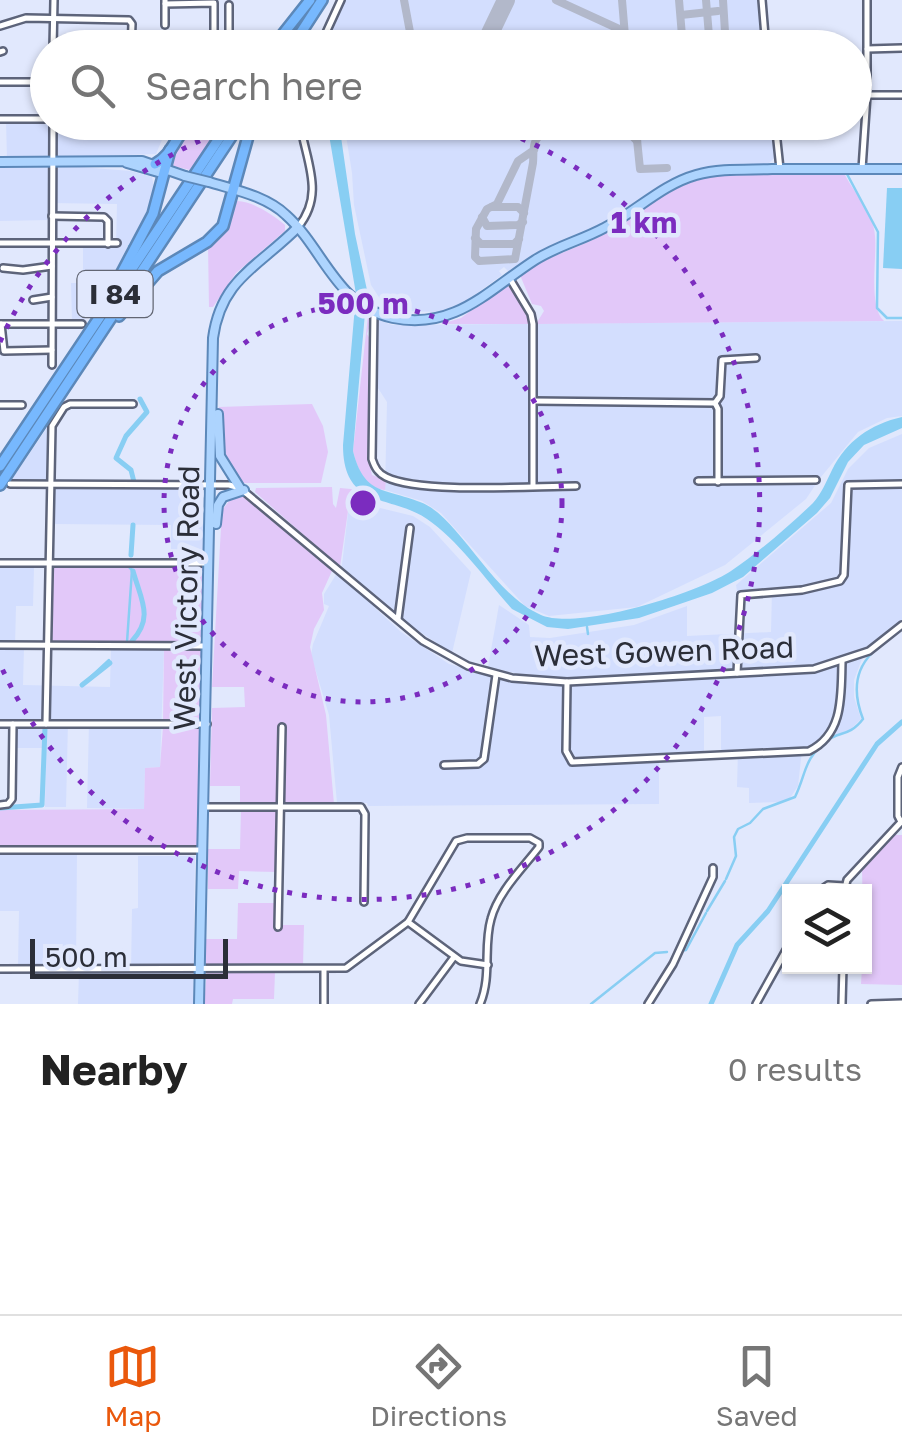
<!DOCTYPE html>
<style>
body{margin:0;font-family:"Golos Text",sans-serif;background:#f6f6f6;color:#222}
.controls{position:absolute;right:30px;bottom:30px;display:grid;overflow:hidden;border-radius:0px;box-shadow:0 2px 8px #0004}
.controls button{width:90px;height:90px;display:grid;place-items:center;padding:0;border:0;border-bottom:2px solid #e0e0e0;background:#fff;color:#222;font:50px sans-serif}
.scale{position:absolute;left:30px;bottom:25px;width:198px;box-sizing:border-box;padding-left:10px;border:5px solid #2b2e38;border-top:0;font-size:28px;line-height:35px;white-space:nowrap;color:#2b2e38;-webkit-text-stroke:8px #e1e8fd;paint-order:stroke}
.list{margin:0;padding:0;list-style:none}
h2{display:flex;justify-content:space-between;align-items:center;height:130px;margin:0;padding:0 40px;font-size:42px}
h2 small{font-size:32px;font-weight:400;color:#767676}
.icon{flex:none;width:55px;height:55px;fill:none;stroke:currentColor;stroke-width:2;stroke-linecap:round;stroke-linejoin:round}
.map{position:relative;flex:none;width:902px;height:1004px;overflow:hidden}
.search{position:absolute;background:#fff;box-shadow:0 2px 8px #0004;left:30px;right:30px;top:30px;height:110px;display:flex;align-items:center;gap:25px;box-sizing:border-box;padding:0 35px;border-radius:55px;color:#767676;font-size:38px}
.sheet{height:310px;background:#fff}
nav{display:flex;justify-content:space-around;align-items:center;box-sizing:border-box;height:140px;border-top:2px solid #e0e0e0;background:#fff;font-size:28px;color:#767676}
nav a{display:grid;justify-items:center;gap:5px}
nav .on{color:#ea580c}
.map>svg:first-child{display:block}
</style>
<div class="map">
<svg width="902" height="1004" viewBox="0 0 902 1004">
<rect width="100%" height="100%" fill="#e1e8fd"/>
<g fill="#d3defe">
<path d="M346,0H760L763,47L323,48Z"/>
<path d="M6,121L48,122L169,123L156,154L7,159Z"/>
<path d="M344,123H771L775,157L768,164L724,165L689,171L657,187L600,225L531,256L508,271L504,267L499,271L502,275L461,305L437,312L406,311L384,305L371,285L354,205L352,173Z"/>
<path d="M80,167L131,171L152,177L155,192L149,216L83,322L72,321L71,283H83V246L116,245L117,204L50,203L49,220L0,221V168Z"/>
<path d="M376,319L392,325L902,321V416L887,418L858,432L821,477H774L775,485L816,484L806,499L725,565L637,607L549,616L525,606L441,513L422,501L385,490L387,402L376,385Z"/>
<path d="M49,425L48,482H10Z"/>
<path d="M902,434V628L898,624L866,648L854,680V697L861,719L848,732L824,736L813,748L802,750L798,786L790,798L781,802L749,803V788L737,787L738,750H721V716L704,717V753L659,757V804L368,806L367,803H337L329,715L311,655L313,644L329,606L324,604V594L342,565L350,496L372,506L413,516L430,527L471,572L452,653L414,628L374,595V607L401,632L449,664L527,685L528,676L488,667L499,605L529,625L530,637L550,638L634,625L687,606V636L771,632L772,590L737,591L736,585L831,503L848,469L869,448Z"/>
<path d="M54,487H186V523L208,524L207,550L171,549V525L53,524Z"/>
<path d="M0,566L34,568L33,606H16L15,647L24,648L23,685L110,687L111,648H164L160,767L145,768L144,809L87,808L89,723L68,722L66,807H45L46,748H14V722H0Z"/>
<path d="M0,853H77L76,966H18L19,911H0Z"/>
<path d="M138,856H195L193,1004H78L79,972H131L132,909L138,908Z"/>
</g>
<g fill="#e2c8f9">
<path d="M199,123H222L190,170L173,166L179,140Z"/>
<path d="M727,173H844C854,194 874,212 875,236C877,258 868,307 884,321L536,324L544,311L541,306L532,304L520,275C545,257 573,250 599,237C650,211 665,183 727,173Z"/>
<path d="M237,201C254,202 272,214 285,225V231L236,273L213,307H209L208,245L223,232Z"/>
<path d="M504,286H508L523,306L530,324H441L461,318Z"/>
<path d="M368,315L371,322L367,334L370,339L369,462L372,475L386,480L385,490C364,488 358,470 353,451Z"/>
<path d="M312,404L323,426L328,452L321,483H242C219,460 219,439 219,407Z"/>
<path d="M332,487L333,504L336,508L340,488L351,489L376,505L350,497L340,567L255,492L256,488Z"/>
<path d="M234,495H241L332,571L322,593L324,610L314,629L310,647L326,715L334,804H284V727L280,804H240V786H210L212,708L245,707L244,687H212L222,510Z"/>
<path d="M52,566L205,568L204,644L51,642Z"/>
<path d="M164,648L204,649L203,722H163Z"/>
<path d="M163,727H202L199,848H0V810L144,809L145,768L160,767Z"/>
<path d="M241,809L278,810L277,872L239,871L238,889H208V849H240Z"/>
<path d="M894,835H902V985L861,984L862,967L864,966L862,869Z"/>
<path d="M238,903H276L275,929L279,925H304L303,966L205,964L206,939H237Z"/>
<path d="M207,972H275L274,999H233L232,1004H204Z"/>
</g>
<g fill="#88cef3">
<path d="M327,123H339L355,234L367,290L353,451C364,495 384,488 420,502C434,507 445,519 455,530C480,558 506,600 541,615C578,631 698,593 731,571C759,552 789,526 813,503C822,493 826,482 832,470C846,441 871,424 902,417V428L864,445L848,462L830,498L817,513L743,577L712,593L639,618L568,629L547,627L512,609C487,581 457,539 427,519C391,494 343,510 343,445L356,294Z"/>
<path d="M887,188H902V269L883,268Z"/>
</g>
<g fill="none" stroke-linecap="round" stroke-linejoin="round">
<g stroke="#88cef3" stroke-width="2.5">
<path d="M847,174L878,232L877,308L887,318H902"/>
<path d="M129,246L130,248"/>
<path d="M587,627L588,634"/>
<path d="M127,642L132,570L129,567"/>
<path d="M82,685L109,660"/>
<path d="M726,879L736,856L734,837L738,829L750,823L763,809L795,797C807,772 803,759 828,740C840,731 849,737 863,719C854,696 853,673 871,654"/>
<path d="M707,911L725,881"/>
<path d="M681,951L686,950L706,913"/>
<path d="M591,1004L655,953L667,952"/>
</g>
<g stroke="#88cef3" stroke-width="5">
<path d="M134,482L131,470L116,458L126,436L147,412L140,399"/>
<path d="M131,555L133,525"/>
<path d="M132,641C154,617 141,600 133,571"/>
<path d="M82,685L110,663"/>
<path d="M0,808L42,805L45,728"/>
<path d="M711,1004L737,945L768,911L877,744L902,722"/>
</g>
<g stroke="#b2b8ca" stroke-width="8">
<path d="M404,0L413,48"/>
<path d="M556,0L619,29L625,39"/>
<path d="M622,0L626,48"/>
<path d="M679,0L683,48"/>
<path d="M706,0L710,48"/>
<path d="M723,0L726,48"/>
<path d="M681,15L718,11"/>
<path d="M454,122L472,133L578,134H607L624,122"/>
<path d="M634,122L636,130L699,125L708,133L740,132"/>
<path d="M636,130L640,169L667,168"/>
<path d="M610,134L631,135L637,141"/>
<path d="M534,150L518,161L497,204L487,209L476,229L475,257L479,261L515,259L533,163C534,152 531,138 544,134"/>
<path d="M492,207H518L524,213"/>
<path d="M482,217L487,226L518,225L523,222"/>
<path d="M475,238L481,244H514L519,239"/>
</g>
<g stroke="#b2b8ca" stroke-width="18">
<path d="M483,48L506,0"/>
<path d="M444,131L448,122"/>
</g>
<g stroke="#5d647a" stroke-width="10">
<g id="minor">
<path d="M762,0L766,48"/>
<path d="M165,4L214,3V48"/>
<path d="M229,5V48"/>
<path d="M165,25V0"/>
<path d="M0,26L26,18L129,20L132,24L131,48"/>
<path d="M214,37H247"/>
<path d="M53,48L54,0"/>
<path d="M319,48L341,0"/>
<path d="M867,49L902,48"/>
<path d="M0,52L3,51"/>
<path d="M0,82H48"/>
<path d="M867,95H902"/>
<path d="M0,119H48"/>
<path d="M775,122L780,169"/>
<path d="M862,169L867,95V0"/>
<path d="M52,216L104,217L108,221V244"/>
<path d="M298,227C326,193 305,160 300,122"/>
<path d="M0,243H117"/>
<path d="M3,268L23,270L52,266"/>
<path d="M510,279L531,314L533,324V486"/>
<path d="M33,300L52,297"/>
<path d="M374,312L372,459C375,468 378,473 386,477C420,494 533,486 576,486"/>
<path d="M0,324H82"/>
<path d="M1,324L4,351L52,350"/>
<path d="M52,365L53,122"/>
<path d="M533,401L715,403"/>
<path d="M715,403L718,409V482"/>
<path d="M715,403L720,396L722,360L756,358"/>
<path d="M0,405H22"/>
<path d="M698,481L816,480"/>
<path d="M10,484L229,485L240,488L423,641L468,666L512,678L567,682L814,669L869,651L902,625"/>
<path d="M0,563H207"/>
<path d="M398,619L410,528"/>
<path d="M0,645L207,646"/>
<path d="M737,673L741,595L802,590L840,581L844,575L848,485L902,484"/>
<path d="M567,682L566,751L572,762L809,751C844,734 841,695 842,662"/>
<path d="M0,724H207"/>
<path d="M46,724L52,426L64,407L70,404H133"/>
<path d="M444,765L478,764L484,759L496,675"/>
<path d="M0,805L8,804L12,799L13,724"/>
<path d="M205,807H361L365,814L364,902"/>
<path d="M901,822L898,816V777L902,767"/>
<path d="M0,850H203"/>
<path d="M818,892L828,885L845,886"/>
<path d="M844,892L847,880L902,821"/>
<path d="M408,922L461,961L488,965"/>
<path d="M278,927L282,727"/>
<path d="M0,969L346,968L408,922L456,841L467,838H530L539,843V847C523,868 498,892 491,919C483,947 492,976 480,1004"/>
<path d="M324,969V1004"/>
<path d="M419,1004L454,957"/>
<path d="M648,1004L673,964L713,877V868"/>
<path d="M756,1004L790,943"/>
<path d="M842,1004L843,966"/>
<path d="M871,1004L902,1003"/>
</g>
</g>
<g stroke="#5c88b9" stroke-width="12">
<g id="major">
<path d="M0,162L142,161L185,176"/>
<path d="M127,163L158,172L166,171"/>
<path d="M209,182C235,190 266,196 286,215C324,249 336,306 393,318C455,330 487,291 535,260C557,246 582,240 604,228C636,212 661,185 696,175C721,168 747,170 772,169C816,169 859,169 902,169"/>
<path d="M218,414L220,456L240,488"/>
<path d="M216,524L218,505L223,497L244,490"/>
<path d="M199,1004L213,338C221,278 260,266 298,227"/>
</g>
</g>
<g stroke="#5c88b9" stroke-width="14">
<g id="highway">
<path d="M272,48L310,0"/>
<path d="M291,48L322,0"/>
<path d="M155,164C172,156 176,135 190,122"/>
<path d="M117,282L153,214L170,150"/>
<path d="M119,316L158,271L207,242L223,226L252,122"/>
<path d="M0,466L230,122"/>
<path d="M0,485L241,122"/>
</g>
</g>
<use href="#minor" stroke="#fff" stroke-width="5"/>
<use href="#major" stroke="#add4fe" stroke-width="8"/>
<use href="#highway" stroke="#77b8fe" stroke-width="9"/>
<g stroke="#5c88b9" stroke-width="12" stroke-linecap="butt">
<path id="major-bridge" d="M185,176L209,182"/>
</g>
<use href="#major-bridge" stroke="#add4fe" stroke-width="8"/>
</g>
<g fill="none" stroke="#7b2cbf" stroke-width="5" stroke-dasharray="5 10">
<circle cx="363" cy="503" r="199"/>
<path d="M0 342A397 397 0 0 1 247 123M479 123A397 397 0 1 1 0 664"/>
</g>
<g text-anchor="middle" stroke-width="9" stroke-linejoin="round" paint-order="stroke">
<rect fill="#e1e8fd" stroke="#626673" stroke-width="2.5" x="77.5" y="271" width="75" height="46" rx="8"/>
<g font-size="28" font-weight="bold" fill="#2b2e38">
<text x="115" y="304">I 84</text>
</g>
<g font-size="30" fill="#2b2e38" stroke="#e1e8fd">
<text transform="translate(187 598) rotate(-89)" y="10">West Victory Road</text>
<text transform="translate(664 652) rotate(-2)" y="10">West Gowen Road</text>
</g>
</g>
<circle cx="363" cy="503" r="15" fill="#7b2cbf" stroke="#e1e8fd" stroke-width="5"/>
<g font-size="30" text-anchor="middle" font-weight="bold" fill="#7b2cbf" stroke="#e1e8fd" stroke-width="9" stroke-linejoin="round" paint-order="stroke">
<text x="644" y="233">1 km</text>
<text x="363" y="314">500 m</text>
</g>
</svg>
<div class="controls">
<button><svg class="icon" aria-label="layers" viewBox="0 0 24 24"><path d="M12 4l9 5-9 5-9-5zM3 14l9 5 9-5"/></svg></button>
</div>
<div class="scale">500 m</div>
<div class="search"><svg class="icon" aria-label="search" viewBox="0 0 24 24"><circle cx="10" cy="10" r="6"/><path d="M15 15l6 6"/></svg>Search here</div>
</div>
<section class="sheet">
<h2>Nearby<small>0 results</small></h2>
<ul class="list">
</ul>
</section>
<nav>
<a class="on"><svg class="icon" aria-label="map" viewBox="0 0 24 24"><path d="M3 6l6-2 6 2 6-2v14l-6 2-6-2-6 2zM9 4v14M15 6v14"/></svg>Map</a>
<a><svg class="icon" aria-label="directions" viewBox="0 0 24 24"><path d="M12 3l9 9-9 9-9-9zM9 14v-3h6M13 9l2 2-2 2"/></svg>Directions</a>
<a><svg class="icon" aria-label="saved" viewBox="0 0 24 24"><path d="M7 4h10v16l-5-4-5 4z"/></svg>Saved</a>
</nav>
